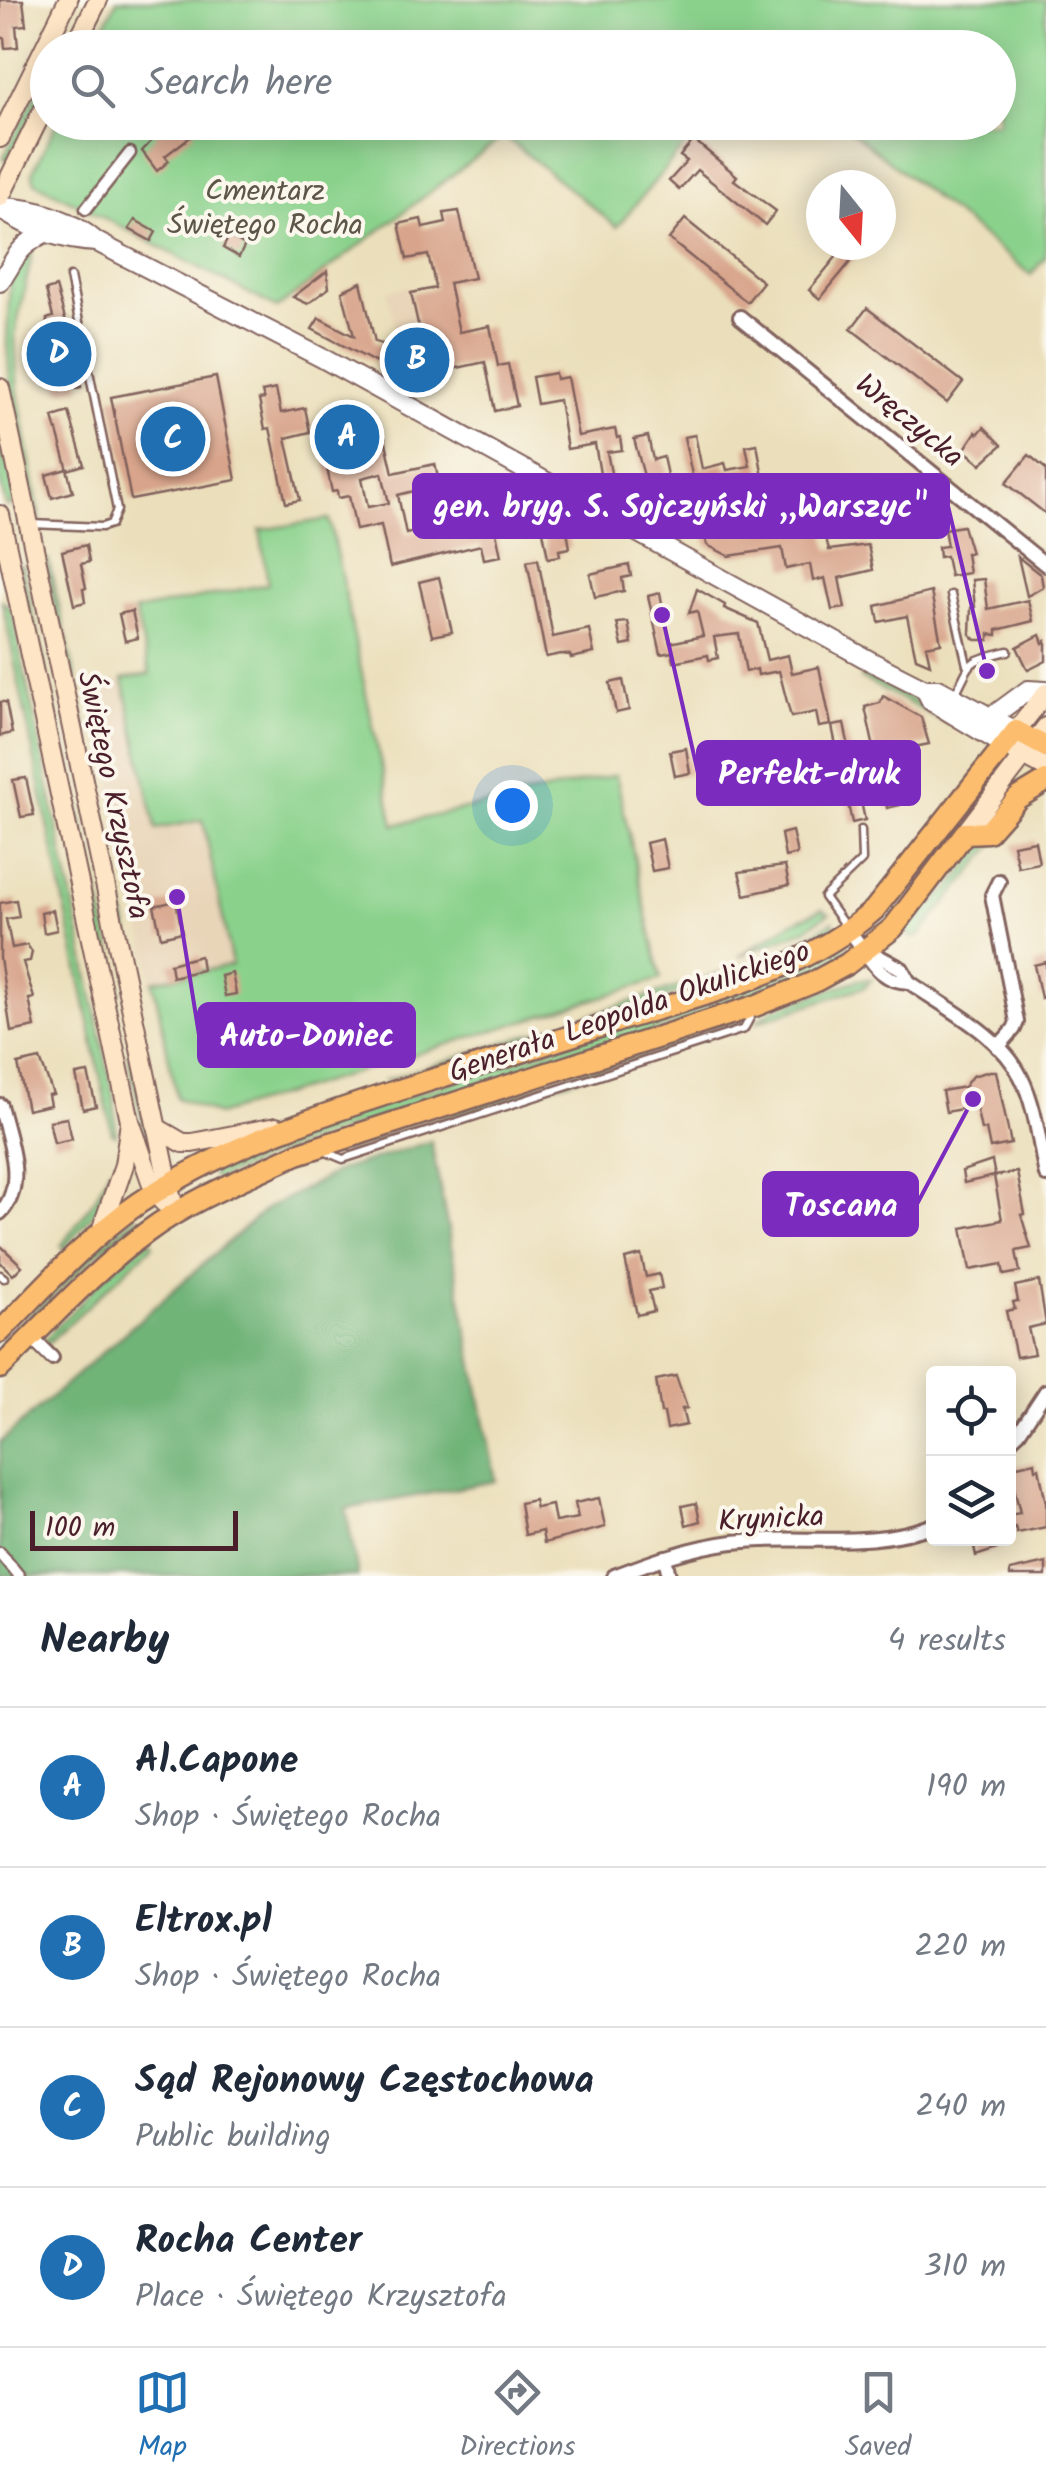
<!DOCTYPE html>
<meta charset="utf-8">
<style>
body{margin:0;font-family:Kalam,sans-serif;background:#f2f2f3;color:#1f2937}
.controls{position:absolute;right:30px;bottom:30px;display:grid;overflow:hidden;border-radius:10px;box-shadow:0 5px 25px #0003}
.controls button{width:90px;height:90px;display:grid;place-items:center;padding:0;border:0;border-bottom:2px solid #e0e1e3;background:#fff;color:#1f2937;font:50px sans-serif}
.compass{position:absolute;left:806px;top:170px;width:90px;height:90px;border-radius:50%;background:#fff;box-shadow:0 5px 25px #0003;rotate:162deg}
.scale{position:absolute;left:30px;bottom:25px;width:208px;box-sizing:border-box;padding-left:10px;border:5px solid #4a1f2b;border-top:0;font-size:28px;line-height:35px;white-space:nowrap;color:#4a1f2b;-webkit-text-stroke:8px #fbf7ec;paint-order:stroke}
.you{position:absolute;left:512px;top:805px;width:35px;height:35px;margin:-25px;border:8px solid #fff;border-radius:50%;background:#1a73e8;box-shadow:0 0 0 15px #1a73e833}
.badge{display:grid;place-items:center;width:65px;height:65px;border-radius:50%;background:#1f6fb2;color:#fff;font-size:32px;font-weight:700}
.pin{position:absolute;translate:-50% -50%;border:5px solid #fff;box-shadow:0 2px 10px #0006}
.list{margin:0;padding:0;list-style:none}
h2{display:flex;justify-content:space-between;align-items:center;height:130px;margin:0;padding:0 40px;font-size:42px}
h2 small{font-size:32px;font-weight:400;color:#747a83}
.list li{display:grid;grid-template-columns:65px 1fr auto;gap:30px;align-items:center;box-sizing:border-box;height:160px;padding:0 40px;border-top:2px solid #e0e1e3}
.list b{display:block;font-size:38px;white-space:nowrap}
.list p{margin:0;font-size:32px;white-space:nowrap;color:#747a83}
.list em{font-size:32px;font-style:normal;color:#747a83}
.icon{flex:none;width:55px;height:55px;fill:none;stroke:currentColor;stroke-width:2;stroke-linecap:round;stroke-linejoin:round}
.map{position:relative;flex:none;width:1046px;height:1576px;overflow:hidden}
.search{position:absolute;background:#fff;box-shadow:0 5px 25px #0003;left:30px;right:30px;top:30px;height:110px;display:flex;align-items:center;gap:25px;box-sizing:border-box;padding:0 35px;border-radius:55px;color:#747a83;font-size:38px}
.sheet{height:770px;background:#fff}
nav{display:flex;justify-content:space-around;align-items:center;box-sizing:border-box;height:140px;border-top:2px solid #e0e1e3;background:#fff;font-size:28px;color:#747a83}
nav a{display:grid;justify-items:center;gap:5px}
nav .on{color:#1f6fb2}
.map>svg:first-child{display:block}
</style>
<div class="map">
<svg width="1046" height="1576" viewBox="0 0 1046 1576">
<rect width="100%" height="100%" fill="#fbf7ec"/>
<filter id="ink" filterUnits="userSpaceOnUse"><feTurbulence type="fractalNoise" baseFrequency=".01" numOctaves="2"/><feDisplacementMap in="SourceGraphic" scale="20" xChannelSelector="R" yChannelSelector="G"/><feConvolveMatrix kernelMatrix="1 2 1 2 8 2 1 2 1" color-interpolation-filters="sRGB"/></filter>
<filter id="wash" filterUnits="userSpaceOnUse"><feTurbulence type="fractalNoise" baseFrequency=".0048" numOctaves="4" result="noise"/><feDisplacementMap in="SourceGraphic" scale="40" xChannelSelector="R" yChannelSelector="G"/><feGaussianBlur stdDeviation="2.25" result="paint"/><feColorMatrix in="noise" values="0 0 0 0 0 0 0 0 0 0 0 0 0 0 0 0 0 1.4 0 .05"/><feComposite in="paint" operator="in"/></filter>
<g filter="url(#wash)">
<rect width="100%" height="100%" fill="#ebdfbb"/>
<g fill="#e8d4b7">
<path d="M410,286L428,368L402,358L387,291Z"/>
<path d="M123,679L156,829L203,819L232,966L153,981L91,685Z"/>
</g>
<g fill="#8ad28c" stroke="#6a785c" stroke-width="2.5">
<path d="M117,0H1046V256L1031,275L841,123L998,122V48L94,47Z"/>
<path d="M47,71V83L9,161L3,159Z"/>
<path d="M57,123H703L617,227L504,136L277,308L35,182L32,173Z"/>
<path d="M24,251L32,254L15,334L18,394L40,520L36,517L11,394L7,343L10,279Z"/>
<path d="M0,440L15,495L11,506H6L0,481Z"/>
<path d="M329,519L394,825L616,775L661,979L217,1115L177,1098L153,981L232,965L203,820L156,829L123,679L150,674L135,611L268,584L260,530Z"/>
<path d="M48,559L76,680L70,681L45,560Z"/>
<path d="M18,565H22C52,708 90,849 120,992L116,996L94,923Z"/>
<path d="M2,601L11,608L114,1099L116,1135L112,1133Z"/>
<path d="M865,673L949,720L947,723L861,678Z"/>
<path d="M76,695L80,700L137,973L132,977L73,696Z"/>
<path d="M984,783L987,786L890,919L885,916L903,896L930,853Z"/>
<path d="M1016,807L1021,812L918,937L912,938L902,930L947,891Z"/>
<path d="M822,909L829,913L804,930L739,956L793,922Z"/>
<path d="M833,921L835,928C772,965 704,985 634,1007C551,1034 468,1060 383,1081L725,972L790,948Z"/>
<path d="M842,946H848L850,951L844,959C641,1050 419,1090 215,1180L210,1169L310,1129L806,965Z"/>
<path d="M872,979L864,987L756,1022L773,1009L858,980Z"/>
<path d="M746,1016L740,1026L344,1152L339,1151Z"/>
<path d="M132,1053L154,1155L149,1156L128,1054Z"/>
<path d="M110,1168L114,1169L99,1206L64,1249L61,1246L95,1199Z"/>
<path d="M136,1216L139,1220L95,1255L0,1349V1344L86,1257Z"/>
<path d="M150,1239L153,1245L48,1343L43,1341L110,1272Z"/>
</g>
<path fill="#6fb478" stroke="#5c6a52" stroke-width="2.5" d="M431,1141L496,1481L346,1509L358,1576H0V1442L266,1209L340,1170Z"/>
<g id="blocks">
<g fill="#d8a48b" fill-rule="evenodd">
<path d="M0,0H23L26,25L16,26L18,47L5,48L4,38H0Z"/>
<path d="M174,122H187L195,133L165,156L169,161L157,171L142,151L157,135L154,130L163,123L167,128Z"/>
<path d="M694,140L737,176L734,180L776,211L765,225L697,170L679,190L669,181L687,161L680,156Z"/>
<path d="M459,211L474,278L449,283L459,332L490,326L498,366L508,364L517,406L495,411L485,362L439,372L428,368L411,293L435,288L433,275L428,255L407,259L399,224L421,219L423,228L446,223L444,213Z"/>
<path d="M685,219L763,282L747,302L669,239Z"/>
<path d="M135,220L156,232L151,241L129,229Z"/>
<path d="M229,236L245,245L239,257L223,248Z"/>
<path d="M846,245H854L860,250L820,299L809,290Z"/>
<path d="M327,271L329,288L308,304L293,297Z"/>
<path d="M361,282L375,342L385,345L382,366L312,329L319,318L354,336L342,291Z"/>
<path d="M56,287L72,344L75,347L72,349L81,387L61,391L51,358L45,361L43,349H46L47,319L53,317L46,290Z"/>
<path d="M867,308L963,382L947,403L851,329Z"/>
<path d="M555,373L556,379L567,377L578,436L615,429L617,438L620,437L622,450L607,452L612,478L601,480L595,444L567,449L559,400L537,404L532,377Z"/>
<path d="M216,377L236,480L131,500L111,397Z"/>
<path d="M276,389L281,413L305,408L310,432L286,438L300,500L286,503L270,428L265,429L259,400L264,399L262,392Z"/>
<path d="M69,412L84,465L68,470L53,417Z"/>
<path d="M334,416L337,428L351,425L354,437L372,433L373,436L385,438L393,473L435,464L442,496L464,491L467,481L504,500L509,525L495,527L501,556L484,559L481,545L390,567L381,525L356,530L349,496L338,498L337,491L332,492L318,426L323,418ZM382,473L389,503L368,507L362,478ZM422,489L431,528L406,534L398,495Z"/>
<path d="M984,427L1002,445L981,464L964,450L976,432L978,434Z"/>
<path d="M695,435L702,469L725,463L727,470L750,466L746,446L757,444L770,516L787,513L789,524L813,519L814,523L822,522L829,550L868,545L873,570L839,578L845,608L832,610L825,578L813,581L810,564L786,569L782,548L729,556L707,545L684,437Z"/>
<path d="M648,436L653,460L663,457L671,493L661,495L662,500L651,502L634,439Z"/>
<path d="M1029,455L1046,469V514L1006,483Z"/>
<path d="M67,469L73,492L52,498L46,475Z"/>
<path d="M538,504L570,520L571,532L567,531L570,548L559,550L560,556L548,558Z"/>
<path d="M963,526L971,553H966L969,573L950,576L946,556L939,557L938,547L947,546L944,529Z"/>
<path d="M86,545L89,562L81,564L86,588L83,589L85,602L74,605L62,551Z"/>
<path d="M1018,557L1041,575L1043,587L1027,596Z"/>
<path d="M538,559L553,637L589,629L594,653L571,658L570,655L561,654L546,657L527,561Z"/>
<path d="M629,565L631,576L622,578L624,591L595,597L590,574Z"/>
<path d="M439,577L452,632L432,636L419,582Z"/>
<path d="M984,579L988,609L1028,600L1033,621L997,630V635L989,634V640H976L970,634L971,608L975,607L972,580Z"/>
<path d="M697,589L725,605L724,608L758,623L767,660L788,655L792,673L819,667L831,725L819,727L816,712L791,717L779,671L758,675L757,669L746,672L739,634L714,637L718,658L709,660L708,655L674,662L672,652L661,654L648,596L660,593L670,643L703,636L697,611L689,613Z"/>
<path d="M931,592L941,643L926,646L930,664L916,658L907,616L879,622L876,606Z"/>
<path d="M132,611L138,638L125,641L119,614Z"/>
<path d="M628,622L632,644L622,646L617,623Z"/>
<path d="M1040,635L1043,643L1046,641V661L1028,670L1017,647Z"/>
<path d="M623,680L629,710L616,713L610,683Z"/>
<path d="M883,696L921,717L929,744L889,752L900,805L887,808L865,707L880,703Z"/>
<path d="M0,702H6L12,733L0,736Z"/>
<path d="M844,724L865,820L852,823L832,726Z"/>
<path d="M686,748L690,773L675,776L670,751Z"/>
<path d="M26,778L34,815L21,817L13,780Z"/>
<path d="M792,831L797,854L785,857L781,834Z"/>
<path d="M662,839L668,868L652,871L646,843Z"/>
<path d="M1035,841L1039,863L1018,867L1013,845Z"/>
<path d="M785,866L789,885L745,895L739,872Z"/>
<path d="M16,900L19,917L6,919L12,948L27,945L32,952L30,961L23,962L34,998L29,999L35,1027L11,1032L0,958V903Z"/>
<path d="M176,901L182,932L161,937L154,906Z"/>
<path d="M53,910L57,930L44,933L41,913Z"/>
<path d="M200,956L202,970L172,977L170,964Z"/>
<path d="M1046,962V997L1041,998L1034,965Z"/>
<path d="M232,973L236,994L225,996L221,976Z"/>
<path d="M40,1059L53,1094L48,1095L50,1105L27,1110L18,1064Z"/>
<path d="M990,1071H996L1011,1144L990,1148L986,1129L981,1130L976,1106L946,1112L942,1091L964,1087L972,1076Z"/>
<path d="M88,1073L96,1106L83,1109L76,1075Z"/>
<path d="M67,1118L72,1139L54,1143L49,1121Z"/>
<path d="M992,1161L995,1176L1017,1172L1025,1214L1021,1215L1031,1248L1016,1251L1020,1272L1004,1275L1002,1264L970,1270L962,1228L1002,1220L994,1176L964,1183L962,1171Z"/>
<path d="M0,1245L22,1266L13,1275L0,1262Z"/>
<path d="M641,1255L646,1277L659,1274L662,1288L649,1291L654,1311L637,1315L625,1259Z"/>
<path d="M1039,1281L1046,1324L1028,1328L1034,1354L1016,1357L1006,1311L1015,1309L1013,1302L1018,1301L1015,1286Z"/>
<path d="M676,1376L687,1408L682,1409L686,1425L667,1429L664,1413H661L656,1380Z"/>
<path d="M1035,1462L1036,1469L1039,1468L1046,1503V1527L1017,1533L1015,1527L1012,1528L1009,1515L1020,1513L1014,1487L1008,1489V1468Z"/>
<path d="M599,1498L605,1527L544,1543L542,1531L525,1535L520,1503L534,1500L536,1508L552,1505L555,1522L578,1518L575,1503Z"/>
<path d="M696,1503L700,1521L686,1525L682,1506Z"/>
<path d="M972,1538H995L997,1549L976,1556Z"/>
<path d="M1046,1563V1576H1010V1571Z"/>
</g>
</g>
</g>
<g filter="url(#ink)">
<use href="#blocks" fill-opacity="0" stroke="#82625d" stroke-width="2.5"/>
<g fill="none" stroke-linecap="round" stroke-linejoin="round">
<g stroke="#82625d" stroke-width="11">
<g id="service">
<path d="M31,524L102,527L111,524L117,510L70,277"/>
<path d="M951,595L967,665"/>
<path d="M954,696C974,660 963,662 1008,651"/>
<path d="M845,926L824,897L862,860L861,830"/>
<path d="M324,1151L343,1159L744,1029L753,1012"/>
<path d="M0,1275L4,1278"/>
</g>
</g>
<g stroke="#82625d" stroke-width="15">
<g id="pedestrian">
<path d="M86,209L130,153"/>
<path d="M0,1553L19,1576"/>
</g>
</g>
<g stroke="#82625d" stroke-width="18">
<g id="minor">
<path d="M740,317L1046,565"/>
<path d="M849,931C870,954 875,981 909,982"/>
<path d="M867,950L902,969L909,982C946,1008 1001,1035 1021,1077C1036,1107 1039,1143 1046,1175"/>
<path d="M998,1047L1014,1029L1017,1022L992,895L999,881"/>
<path d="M0,1105C8,1138 28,1185 0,1213"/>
<path d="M32,1338L52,1358"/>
<path d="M1008,1442L1019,1432L1046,1391"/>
<path d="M665,1557L669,1576"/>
<path d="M614,1576C653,1561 692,1547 733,1542C800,1534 869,1550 934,1525"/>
</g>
</g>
<g stroke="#82625d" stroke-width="22">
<g id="tertiary">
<path d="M0,207C36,208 69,218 97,242L324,359L872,662L925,689H938L1016,731"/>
<path d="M0,209C29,228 62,241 97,242"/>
<path d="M0,282C18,256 15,249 46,232"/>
<path d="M925,689L931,701L1004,745"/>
<path d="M990,718L1028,690L1046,691"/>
</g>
</g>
<g stroke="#82625d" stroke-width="22">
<g id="secondary">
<path d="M74,48L98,0"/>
<path d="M0,138L68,0"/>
<path d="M0,197L48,100"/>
<path d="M0,388L175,1214"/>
<path d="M0,515L130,1121L155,1193L164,1203"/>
<path d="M1016,731L1046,693"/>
<path d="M1013,750L1046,768"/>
<path d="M965,833L1046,727"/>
<path d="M157,1128L183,1143H192L276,1127"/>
<path d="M100,1234L124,1165L130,1122"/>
</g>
</g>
<g stroke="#82625d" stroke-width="25">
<g id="primary">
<path d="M0,1332C44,1287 87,1239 139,1203C229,1143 329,1112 431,1080C492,1062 552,1042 612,1023C702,994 802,974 874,910L1016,731L1046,747"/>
<path d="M0,1368C48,1322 93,1271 147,1232C192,1199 246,1178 297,1154L755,1006L812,983L847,964L893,928L965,833L988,832L1018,798L1046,781"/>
</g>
</g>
<use href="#service" stroke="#fff" stroke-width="6"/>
<use href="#pedestrian" stroke="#fff" stroke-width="10"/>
<use href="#minor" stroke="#fff" stroke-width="12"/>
<use href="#tertiary" stroke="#fff" stroke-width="18"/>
<use href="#secondary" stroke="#fee5c5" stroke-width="18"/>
<use href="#primary" stroke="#fcbd6e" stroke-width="20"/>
</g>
</g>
<g text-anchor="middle" stroke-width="8" stroke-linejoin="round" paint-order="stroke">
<g font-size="30" fill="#5d5548" stroke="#fbf7ec">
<text x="265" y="200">Cmentarz<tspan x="265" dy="34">Świętego Rocha</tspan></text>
</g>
<g font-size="30" fill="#4a1f2b" stroke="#fbf7ec">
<text transform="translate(910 420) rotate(39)" y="10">Wręczycka</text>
<text transform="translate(114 795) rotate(78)" y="10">Świętego Krzysztofa</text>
<text transform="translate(629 1011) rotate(-19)" y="10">Generała Leopolda Okulickiego</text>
<text transform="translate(771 1518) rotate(-3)" y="10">Krynicka</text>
</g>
</g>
<path fill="none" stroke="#7b2cbf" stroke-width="4" d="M987 671L948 506M662 615L698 773M177 897L199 1035M973 1099L917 1204"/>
<g fill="#7b2cbf" stroke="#fbf7ec" stroke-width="4">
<circle cx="987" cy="671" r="10"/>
<circle cx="662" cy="615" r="10"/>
<circle cx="177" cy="897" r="10"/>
<circle cx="973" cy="1099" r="10"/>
</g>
<g fill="#7b2cbf" stroke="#7b2cbf" stroke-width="4">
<rect x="414" y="475" width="534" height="62" rx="10"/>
<rect x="698" y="742" width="221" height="62" rx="10"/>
<rect x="199" y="1004" width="215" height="62" rx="10"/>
<rect x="764" y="1173" width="153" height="62" rx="10"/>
</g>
<g font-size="32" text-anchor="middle" font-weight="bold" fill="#fff">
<text x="681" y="517">gen. bryg. S. Sojczyński „Warszyc"</text>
<text x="809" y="784">Perfekt-druk</text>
<text x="307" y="1046">Auto-Doniec</text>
<text x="841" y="1216">Toscana</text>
</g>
</svg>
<div class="controls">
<button><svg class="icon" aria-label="locate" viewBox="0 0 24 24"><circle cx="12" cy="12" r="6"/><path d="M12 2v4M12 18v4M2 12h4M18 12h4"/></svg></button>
<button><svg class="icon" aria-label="layers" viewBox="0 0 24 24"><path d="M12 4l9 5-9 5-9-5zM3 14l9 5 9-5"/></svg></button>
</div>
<svg class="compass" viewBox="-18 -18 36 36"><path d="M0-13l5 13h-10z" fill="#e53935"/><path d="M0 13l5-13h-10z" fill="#747a83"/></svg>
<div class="scale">100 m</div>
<div class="you"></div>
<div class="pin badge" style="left:347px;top:437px">A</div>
<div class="pin badge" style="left:417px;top:360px">B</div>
<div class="pin badge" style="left:173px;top:439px">C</div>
<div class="pin badge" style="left:59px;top:354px">D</div>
<div class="search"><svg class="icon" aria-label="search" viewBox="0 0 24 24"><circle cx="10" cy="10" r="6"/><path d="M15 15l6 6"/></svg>Search here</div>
</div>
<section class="sheet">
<h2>Nearby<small>4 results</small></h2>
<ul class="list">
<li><span class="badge">A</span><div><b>Al.Capone</b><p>Shop · Świętego Rocha</p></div><em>190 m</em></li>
<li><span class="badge">B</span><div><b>Eltrox.pl</b><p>Shop · Świętego Rocha</p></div><em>220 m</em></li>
<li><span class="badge">C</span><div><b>Sąd Rejonowy Częstochowa</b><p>Public building</p></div><em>240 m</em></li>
<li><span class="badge">D</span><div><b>Rocha Center</b><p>Place · Świętego Krzysztofa</p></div><em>310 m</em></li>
</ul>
</section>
<nav>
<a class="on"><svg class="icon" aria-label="map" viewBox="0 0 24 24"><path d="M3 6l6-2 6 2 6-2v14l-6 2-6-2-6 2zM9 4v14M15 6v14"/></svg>Map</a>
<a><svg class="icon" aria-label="directions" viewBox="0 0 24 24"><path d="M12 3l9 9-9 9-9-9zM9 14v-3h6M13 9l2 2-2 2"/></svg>Directions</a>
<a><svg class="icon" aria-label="saved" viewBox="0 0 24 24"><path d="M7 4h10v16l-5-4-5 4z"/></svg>Saved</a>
</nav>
